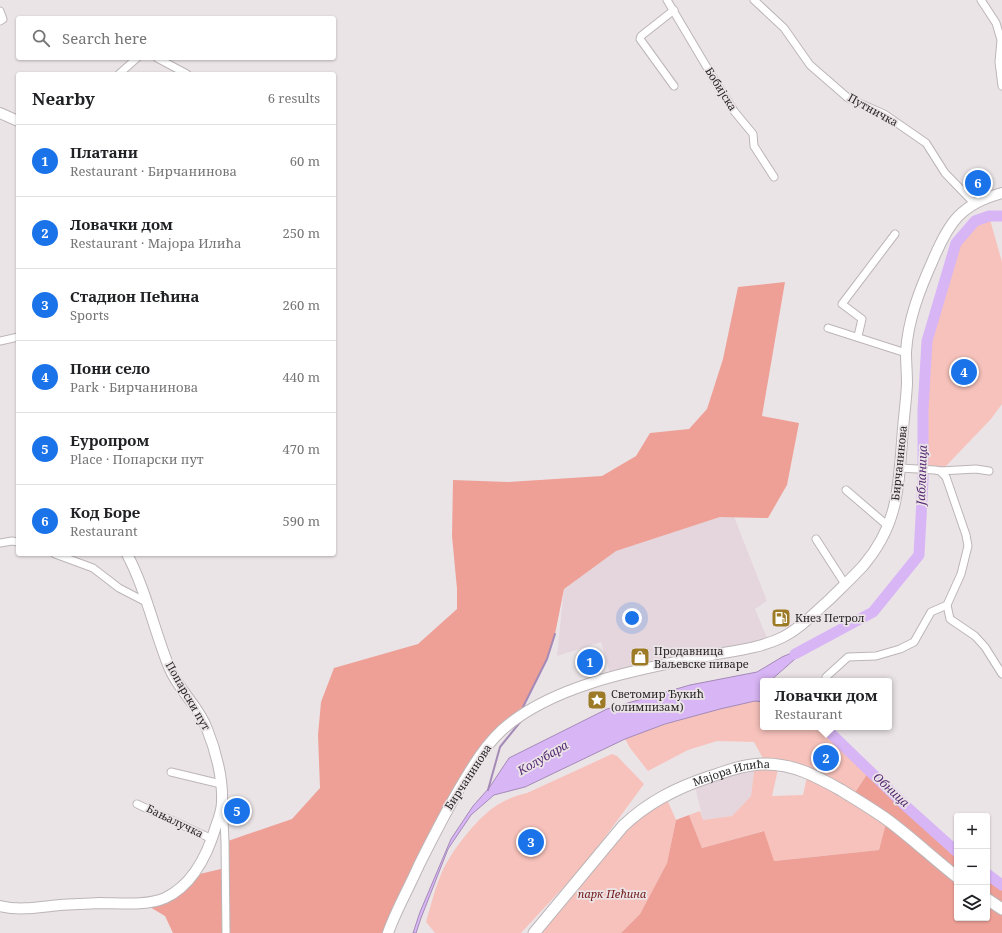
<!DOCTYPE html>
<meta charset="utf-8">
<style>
body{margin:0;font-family:"Noto Serif",serif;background:#f2f2f2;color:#202124}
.controls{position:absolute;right:12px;bottom:12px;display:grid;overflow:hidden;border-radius:4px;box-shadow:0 1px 3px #0004}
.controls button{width:36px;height:36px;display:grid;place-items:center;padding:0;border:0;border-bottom:1px solid #e0e0e0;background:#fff;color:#202124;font:20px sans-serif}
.you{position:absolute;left:632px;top:618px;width:14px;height:14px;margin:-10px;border:3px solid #fff;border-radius:50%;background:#1a73e8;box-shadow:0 0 0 6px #1a73e833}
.badge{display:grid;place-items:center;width:26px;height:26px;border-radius:50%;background:#1a73e8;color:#fff;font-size:13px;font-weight:700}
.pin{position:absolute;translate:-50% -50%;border:2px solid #fff;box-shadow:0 1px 4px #0006}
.popup{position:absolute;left:760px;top:678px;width:132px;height:52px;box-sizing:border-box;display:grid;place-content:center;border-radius:4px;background:#fff;filter:drop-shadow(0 1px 3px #0005);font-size:13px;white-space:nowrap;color:#757577}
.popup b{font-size:15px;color:#202124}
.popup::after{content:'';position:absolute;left:50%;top:100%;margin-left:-8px;border:8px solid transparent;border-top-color:#fff}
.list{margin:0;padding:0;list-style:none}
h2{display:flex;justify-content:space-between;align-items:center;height:52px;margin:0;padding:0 16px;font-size:17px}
h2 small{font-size:13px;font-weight:400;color:#757577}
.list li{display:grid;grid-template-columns:26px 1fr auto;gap:12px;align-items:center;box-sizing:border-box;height:72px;padding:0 16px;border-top:1px solid #e0e0e0}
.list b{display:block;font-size:15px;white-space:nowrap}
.list p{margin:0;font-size:13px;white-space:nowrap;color:#757577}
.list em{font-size:13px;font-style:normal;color:#757577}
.icon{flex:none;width:22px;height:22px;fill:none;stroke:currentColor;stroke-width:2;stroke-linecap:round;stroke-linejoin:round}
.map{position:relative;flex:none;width:1002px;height:933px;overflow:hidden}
.search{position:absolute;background:#fff;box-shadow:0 1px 3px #0004;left:16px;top:16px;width:320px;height:44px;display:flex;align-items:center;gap:10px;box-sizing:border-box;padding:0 14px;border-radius:4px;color:#757577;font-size:15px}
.panel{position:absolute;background:#fff;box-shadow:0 1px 3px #0004;left:16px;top:72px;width:320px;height:484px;border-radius:4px}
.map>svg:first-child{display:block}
</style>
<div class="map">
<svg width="1002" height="933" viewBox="0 0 1002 933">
<rect width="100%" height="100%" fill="#ebe4e7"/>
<g fill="#e5d6dd">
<path d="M733,514L767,601L755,609L768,640L610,674L601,642L557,656L564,589L615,551L720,517Z"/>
<path d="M755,764L751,796L732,816L703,820L694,782Z"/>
</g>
<g fill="#f7c2bb" fill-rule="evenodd">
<path d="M989,216L1002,262V404L991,419L945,467L922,465L923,410L927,341L956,243L975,221Z"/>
<path d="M755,701L763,702V727H825L870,770L852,797L888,820L879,850L773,861L763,831L702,848L689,815L700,811L703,820L732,816L751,796L755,764H766L754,742L717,741L688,750L648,771L630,748L625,739L666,724L720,709ZM779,765L808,772L803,795L772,796Z"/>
<path d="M612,754L617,756L644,784L586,863L521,933H435L426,922C431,905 435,888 442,872C451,852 472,825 489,811C499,802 514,796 527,793Z"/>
<path d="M665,795L676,820L667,863L640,914L621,933H535L633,815Z"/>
</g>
<g fill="#eea097">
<path d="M785,282L762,416L799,423L787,485L768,518L720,517L616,551L564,589L555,634L547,659L523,707L525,712L485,749L388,933H173L165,916L143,903L152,902L191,876L225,868V842L292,819L320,788L318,735L321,702L334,668L418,644L457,609V589L452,536L453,480L508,482L602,476L636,456L650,433L689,429L707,409L723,359L738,287Z"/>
<path d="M870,770L908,808L957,852V918H987V874L1002,885V933H621L640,914L667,863L676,820L689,815L702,848L764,831L774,861L879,850L887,820L852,797Z"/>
</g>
<path fill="#d8b5f5" stroke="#a48ab7" d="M812,644L770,681H763V702L755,701L720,709L665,724L625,739L525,787L494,795L471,815L448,849L421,918L416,933H413L420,912L451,839L473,806L489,788L509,758L607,709L690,685L757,672L782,657Z"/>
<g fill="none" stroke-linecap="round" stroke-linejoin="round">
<g stroke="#a48ab7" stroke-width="2">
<path d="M524,709L523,707L547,659L555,634"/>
<path d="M488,790L500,747L521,721"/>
</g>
<g stroke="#d8b5f5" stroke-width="11">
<path d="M795,654L873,612L919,555L923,480V410L927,341L956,243L975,221L989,216H1002"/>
<path d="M824,727L908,808L957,852"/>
<path d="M987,874L1002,885"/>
</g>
<g stroke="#bcb5b8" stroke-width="9">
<g id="street">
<path d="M667,0L715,81L734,111L753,134L754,146L774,177"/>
<path d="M754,0L784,28L810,65L848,98L884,114L926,143L945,173L974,203"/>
<path d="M981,0L996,23L1001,40L999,62L1002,86"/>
<path d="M0,11L3,19L0,21"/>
<path d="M157,58L187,74"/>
<path d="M119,74L137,58"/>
<path d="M674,86L640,39L641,36L674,10"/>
<path d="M828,328L906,353"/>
<path d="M858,336L862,319L842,304L895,234"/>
<path d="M0,341L18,337"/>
<path d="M900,468L935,470L940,471L946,477L966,535L968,546L961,574L947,605L950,619L975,636L985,647L1002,674"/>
<path d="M940,471L976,469L989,471"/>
<path d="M846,490L888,526"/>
<path d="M816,539L845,584"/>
<path d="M0,543L12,541L18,542"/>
<path d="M55,554L93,568L119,588L148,603"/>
<path d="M826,677L848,657L876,656L900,649L914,642L931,612L947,605"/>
<path d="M171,772L221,784"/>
<path d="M137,804L212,839"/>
<path d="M221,810L224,819L225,842L226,933"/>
</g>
</g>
<g stroke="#bcb5b8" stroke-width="12">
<g id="secondary">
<path d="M0,113L18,121"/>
<path d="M0,906C20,911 40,907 60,905C73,904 86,904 99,903C119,903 147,906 165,898C193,885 208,853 216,826C219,818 222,810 222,802C223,779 216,751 207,729C199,706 178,690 169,667C154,630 146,590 127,554"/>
<path d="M388,933C396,910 409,888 419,865C434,835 449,805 467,776C477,759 488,743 502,730C553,684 641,669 706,656C731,651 759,649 783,637C801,628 814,613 829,600C840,589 852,578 863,566C897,526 898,492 902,442C903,423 906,403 907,384C907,373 906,362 906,352C908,319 920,289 933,260C949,222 961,204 1002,193"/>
</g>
</g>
<g stroke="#bcb5b8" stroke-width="13">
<g id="primary">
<path d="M987,899L1002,909"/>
<path id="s1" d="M534,933L623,826C648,802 676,788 709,777C727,771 745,764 765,764C794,764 816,776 841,790C857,800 874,810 889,821C913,839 934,859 957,877"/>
</g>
</g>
<use href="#street" stroke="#fff" stroke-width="7"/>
<use href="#secondary" stroke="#fff" stroke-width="10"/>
<use href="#primary" stroke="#fff" stroke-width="11"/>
</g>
<defs>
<g id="fuel-square" transform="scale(1)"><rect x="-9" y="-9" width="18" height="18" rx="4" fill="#9d7a25" stroke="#ebe4e7"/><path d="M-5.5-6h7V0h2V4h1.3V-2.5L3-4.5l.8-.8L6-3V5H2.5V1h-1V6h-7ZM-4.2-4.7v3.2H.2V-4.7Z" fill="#fff"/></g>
<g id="shop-square" transform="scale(1)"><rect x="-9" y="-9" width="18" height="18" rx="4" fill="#9d7a25" stroke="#ebe4e7"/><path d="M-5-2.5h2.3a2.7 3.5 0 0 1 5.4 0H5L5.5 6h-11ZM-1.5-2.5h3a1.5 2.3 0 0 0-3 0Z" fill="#fff"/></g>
<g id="sight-square" transform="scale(1)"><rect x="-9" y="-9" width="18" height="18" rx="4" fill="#9d7a25" stroke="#ebe4e7"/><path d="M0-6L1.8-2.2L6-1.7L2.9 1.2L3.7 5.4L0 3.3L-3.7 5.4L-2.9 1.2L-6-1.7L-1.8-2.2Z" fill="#fff"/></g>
</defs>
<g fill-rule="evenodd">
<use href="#fuel-square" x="781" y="618"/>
<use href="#shop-square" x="640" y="657"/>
<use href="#sight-square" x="597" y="700"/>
</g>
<g text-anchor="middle" stroke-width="3.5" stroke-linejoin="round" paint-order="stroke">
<g font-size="11" fill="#292627" stroke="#ebe4e7">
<text transform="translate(721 89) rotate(58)" y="4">Бобијска</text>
<text transform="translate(873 110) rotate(29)" y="4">Путничка</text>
<text transform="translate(899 463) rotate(-84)" y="4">Бирчанинова</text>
<text transform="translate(188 696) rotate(60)" y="4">Попарски пут</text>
<text dy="4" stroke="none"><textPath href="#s1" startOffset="262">Мајора Илића</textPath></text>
<text transform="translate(468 777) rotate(-57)" y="4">Бирчанинова</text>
<text transform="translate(175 821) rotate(26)" y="4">Бањалучка</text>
</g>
<g font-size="11" fill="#292627" stroke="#ebe4e7" text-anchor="start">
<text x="795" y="622">Кнез Петрол</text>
<text x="654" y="655">Продавница<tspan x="654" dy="13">Ваљевске пиваре</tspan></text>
<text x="611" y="698">Светомир Ђукић<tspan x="611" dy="13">(олимпизам)</tspan></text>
</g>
<g font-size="11" font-style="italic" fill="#721816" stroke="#ebe4e7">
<text x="612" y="898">парк Пећина</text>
</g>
<g font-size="12" font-style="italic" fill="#562a73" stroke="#ebe4e7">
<text transform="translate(922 475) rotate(-88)" y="4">Јабланица</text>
<text transform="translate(543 758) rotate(-30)" y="4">Колубара</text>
<text transform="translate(891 790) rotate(43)" y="4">Обница</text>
</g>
</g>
</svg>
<div class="controls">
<button>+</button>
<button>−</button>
<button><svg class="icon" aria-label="layers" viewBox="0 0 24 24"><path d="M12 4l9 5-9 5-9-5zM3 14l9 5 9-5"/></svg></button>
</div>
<div class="you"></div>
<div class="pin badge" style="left:590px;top:662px">1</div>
<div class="pin badge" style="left:826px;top:758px">2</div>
<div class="popup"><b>Ловачки дом</b>Restaurant</div>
<div class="pin badge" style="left:531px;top:842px">3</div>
<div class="pin badge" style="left:964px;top:372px">4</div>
<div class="pin badge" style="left:237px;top:811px">5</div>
<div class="pin badge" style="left:978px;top:183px">6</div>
<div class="search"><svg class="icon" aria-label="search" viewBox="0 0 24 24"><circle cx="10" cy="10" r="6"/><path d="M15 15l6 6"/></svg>Search here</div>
<section class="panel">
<h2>Nearby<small>6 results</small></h2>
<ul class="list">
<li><span class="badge">1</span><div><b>Платани</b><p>Restaurant · Бирчанинова</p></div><em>60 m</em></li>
<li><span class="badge">2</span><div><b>Ловачки дом</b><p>Restaurant · Мајора Илића</p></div><em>250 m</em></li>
<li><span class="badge">3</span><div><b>Стадион Пећина</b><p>Sports</p></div><em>260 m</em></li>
<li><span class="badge">4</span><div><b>Пони село</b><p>Park · Бирчанинова</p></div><em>440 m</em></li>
<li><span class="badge">5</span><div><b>Еуропром</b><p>Place · Попарски пут</p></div><em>470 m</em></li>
<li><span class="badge">6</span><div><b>Код Боре</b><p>Restaurant</p></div><em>590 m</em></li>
</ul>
</section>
</div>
